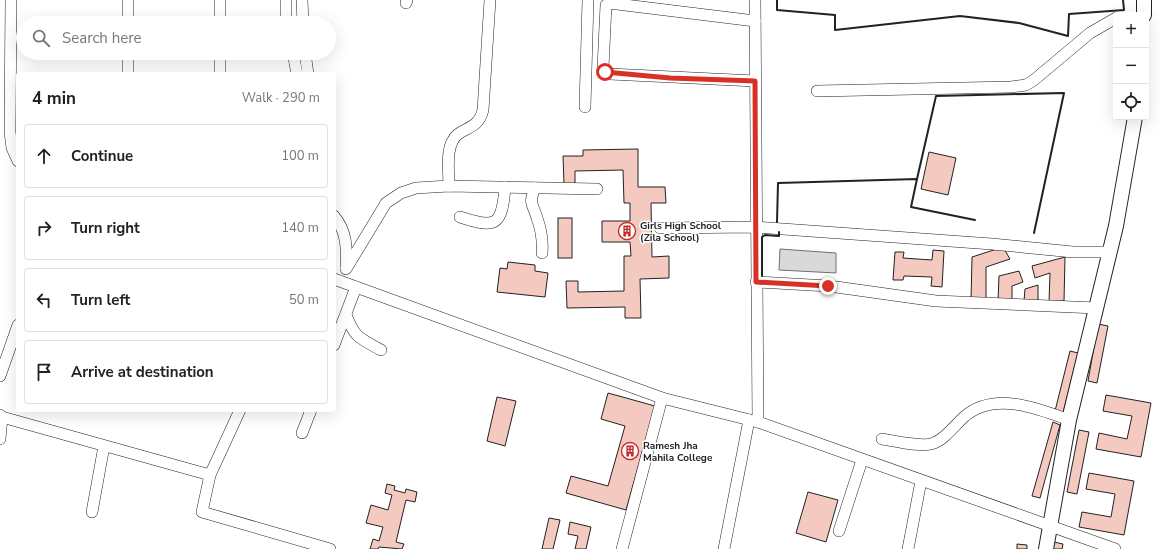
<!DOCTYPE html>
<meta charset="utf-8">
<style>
body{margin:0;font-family:"Nunito Sans",sans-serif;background:#f6f6f6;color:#222}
.controls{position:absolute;right:12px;top:12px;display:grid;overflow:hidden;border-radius:4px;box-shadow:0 4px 16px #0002}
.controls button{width:36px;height:36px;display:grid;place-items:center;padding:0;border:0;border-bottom:1px solid #e0e0e0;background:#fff;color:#222;font:20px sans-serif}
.stop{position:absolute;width:12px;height:12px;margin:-9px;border:3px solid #d93025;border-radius:50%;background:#fff}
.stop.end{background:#d93025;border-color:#fff;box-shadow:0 1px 4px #0008}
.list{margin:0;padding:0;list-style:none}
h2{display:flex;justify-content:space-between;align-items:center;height:52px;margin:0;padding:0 16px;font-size:17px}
h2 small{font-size:13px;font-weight:400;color:#767676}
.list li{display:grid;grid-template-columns:26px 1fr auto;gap:12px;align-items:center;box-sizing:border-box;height:64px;margin:0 8px 8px;padding:0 8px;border:1px solid #e0e0e0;border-radius:4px}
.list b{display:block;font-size:15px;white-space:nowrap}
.list em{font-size:13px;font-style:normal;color:#767676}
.icon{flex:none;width:22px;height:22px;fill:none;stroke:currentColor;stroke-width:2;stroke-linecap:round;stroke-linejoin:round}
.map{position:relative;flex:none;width:1161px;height:549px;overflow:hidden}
.search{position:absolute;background:#fff;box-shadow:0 4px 16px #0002;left:16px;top:16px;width:320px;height:44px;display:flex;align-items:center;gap:10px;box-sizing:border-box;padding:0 14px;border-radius:22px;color:#767676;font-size:15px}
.panel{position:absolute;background:#fff;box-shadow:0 4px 16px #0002;left:16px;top:72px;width:320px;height:340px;border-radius:4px}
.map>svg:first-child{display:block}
</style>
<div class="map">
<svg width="1161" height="549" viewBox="0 0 1161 549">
<rect width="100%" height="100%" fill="#fff"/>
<path fill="#d9d9d9" stroke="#6f6f6f" d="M780,249L836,253V273L779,270Z"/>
<g fill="#f3c9c0" stroke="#222">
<path d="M638,149V187H665L666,203H651L652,257L669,256V278L640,279L641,318H625V307L567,308L566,281H578V292L624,291V256H631L630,242H602V221H630V203H624L623,170L575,171V184H564L563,156H583V150Z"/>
<path d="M929,152L956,158L948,195L921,189Z"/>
<rect x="558" y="218" width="14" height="40"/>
<path d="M1003,247L1010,259L986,267V301H971L972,257Z"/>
<path d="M933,250L944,251L942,287L931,286L932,277L904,276L903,280H893L895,252H904L903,258L932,260Z"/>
<path d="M1065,257L1064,301L1049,302L1050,273L1035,278L1032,266Z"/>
<path d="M508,262L535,265V271L548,273L545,297L497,292L500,268L507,269Z"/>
<path d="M1019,271L1023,282L1012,286V301H998L999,276Z"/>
<path d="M1038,285V301H1024L1025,289Z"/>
<path d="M1098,324L1108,326L1097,383L1088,381Z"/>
<path d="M1070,351L1078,353L1063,413L1055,411Z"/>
<path d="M608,393L655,406L626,510L566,493L571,476L608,486L625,426L601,419Z"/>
<path d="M1106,395L1151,403L1141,457L1096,449L1099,433L1127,439L1132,416L1103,411Z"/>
<path d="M497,397L516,401L505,446L487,441Z"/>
<path d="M1053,422L1060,425L1040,498L1032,496Z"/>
<path d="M1079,430L1089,432L1077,494L1067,492Z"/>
<path d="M1089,473L1134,481L1124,535L1079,527L1082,512L1111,517L1115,494L1086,489Z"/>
<path d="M387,484L395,486L394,490L405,493L406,489L417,492L415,502L406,500L396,542L404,544L402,549L379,547L378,549H370L373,539L379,541L383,527L366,523L371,505L388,510L392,495L385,493Z"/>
<path d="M808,492L838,500L826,542L796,533Z"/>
<path d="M549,518L560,520L553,549H542Z"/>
<path d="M570,522L591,527L586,549H575L578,536L568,534Z"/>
<path d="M1054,542L1063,544L1062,549H1053Z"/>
<path d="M1017,544L1027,545V549H1017Z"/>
</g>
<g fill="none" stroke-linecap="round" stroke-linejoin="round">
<g stroke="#222" stroke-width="12">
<g id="minor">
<path d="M11,0L10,132L12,148L18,161"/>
<path d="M128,0V23"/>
<path d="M286,0V23"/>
<path d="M302,0L303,23"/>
<path d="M755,0L758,422"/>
<path d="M406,3L407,0"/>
<path d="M755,21L609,3L606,5L603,68L605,72L610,74L755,81"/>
<path d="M220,23V0"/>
<path d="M128,53V74"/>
<path d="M293,53L297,74"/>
<path d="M305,53L308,74"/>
<path d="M220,74V53"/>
<path d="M817,91L1011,87L1026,85L1034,80L1090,33L1116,18"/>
<path d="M585,107L588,0"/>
<path d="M449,186C449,173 446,154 452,142C459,126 478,132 483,110L490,0"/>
<path d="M535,188C528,204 533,204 537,218C541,229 543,242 542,253"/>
<path d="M334,216C347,231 347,249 346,268"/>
<path d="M460,217C496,229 502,226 505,187"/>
<path d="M660,228L755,227L992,244L1073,252H1110"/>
<path d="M346,269L386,203L401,193L416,188L449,186L597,189"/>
<path d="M334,279L662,398L758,422L1115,549"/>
<path d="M756,282L829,286L936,301L1096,308"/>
<path d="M346,315C355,338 359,338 381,350"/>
<path d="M334,345L356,287"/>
<path d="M0,376L18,325"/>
<path d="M240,410L210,475L202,512L330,549"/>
<path d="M0,415L2,417L0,439"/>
<path d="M2,417L210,475"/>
<path d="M302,433L311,410"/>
<path d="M882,439C895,441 922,448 934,443C945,439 955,425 964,417C994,391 1037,408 1069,420"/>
<path d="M92,512L104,446"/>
<path d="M839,531L862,460"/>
<path d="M622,549L662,398"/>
<path d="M724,549L749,420"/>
<path d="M908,549L921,481"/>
</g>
</g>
<g stroke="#222" stroke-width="16">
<g id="major">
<path d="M1144,0V15"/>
<path d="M1046,549L1069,420L1116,226L1135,117"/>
</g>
</g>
<use href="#minor" stroke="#fff" stroke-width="11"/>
<use href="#major" stroke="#fff" stroke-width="14"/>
<g stroke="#222" stroke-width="2">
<path d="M777,0V10L835,15V30L960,16L1019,23L1068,36L1069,14L1124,10L1123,0"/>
<path d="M917,179L936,96L1064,93L1034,233"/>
<path d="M777,222L778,183L917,179L911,207L975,220"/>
<path d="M762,276V237L765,235L779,236V232"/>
</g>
</g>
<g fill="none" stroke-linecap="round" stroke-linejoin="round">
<path stroke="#d93025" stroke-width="5" d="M605,72L670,78L755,81L756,282L828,286"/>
</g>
<defs>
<g id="building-ring" transform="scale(0.9)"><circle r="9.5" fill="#fff" stroke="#c62828" stroke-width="1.5"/><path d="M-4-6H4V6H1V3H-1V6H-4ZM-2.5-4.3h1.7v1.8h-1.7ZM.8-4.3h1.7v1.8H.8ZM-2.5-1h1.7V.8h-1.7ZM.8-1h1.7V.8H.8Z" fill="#c62828"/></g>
</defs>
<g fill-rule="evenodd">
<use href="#building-ring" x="627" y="231"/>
<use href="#building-ring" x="630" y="451"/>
</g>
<g text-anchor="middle" stroke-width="3" stroke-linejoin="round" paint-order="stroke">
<g font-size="10" font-weight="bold" fill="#222" stroke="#fff" text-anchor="start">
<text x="640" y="229">Girls High School<tspan x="640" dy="12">(Zila School)</tspan></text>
<text x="643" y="449">Ramesh Jha<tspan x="643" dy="12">Mahila College</tspan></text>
</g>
</g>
</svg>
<div class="controls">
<button>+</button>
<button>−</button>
<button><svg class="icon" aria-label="locate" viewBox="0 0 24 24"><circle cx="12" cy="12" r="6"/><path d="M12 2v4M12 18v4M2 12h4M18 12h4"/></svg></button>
</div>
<div class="stop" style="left:605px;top:72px"></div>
<div class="stop end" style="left:828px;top:286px"></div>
<div class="search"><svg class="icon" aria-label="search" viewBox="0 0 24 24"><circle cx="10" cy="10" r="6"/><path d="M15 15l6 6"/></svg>Search here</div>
<section class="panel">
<h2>4 min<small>Walk · 290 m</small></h2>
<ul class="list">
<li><svg class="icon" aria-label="ahead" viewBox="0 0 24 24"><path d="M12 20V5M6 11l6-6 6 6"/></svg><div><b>Continue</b></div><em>100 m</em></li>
<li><svg class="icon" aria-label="right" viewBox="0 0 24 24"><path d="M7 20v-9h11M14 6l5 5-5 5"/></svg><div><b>Turn right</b></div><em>140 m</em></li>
<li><svg class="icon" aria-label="left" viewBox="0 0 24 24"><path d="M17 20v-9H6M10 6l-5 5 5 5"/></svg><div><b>Turn left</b></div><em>50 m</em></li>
<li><svg class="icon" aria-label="arrive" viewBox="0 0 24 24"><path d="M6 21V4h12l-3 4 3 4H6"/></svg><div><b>Arrive at destination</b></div></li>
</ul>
</section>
</div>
